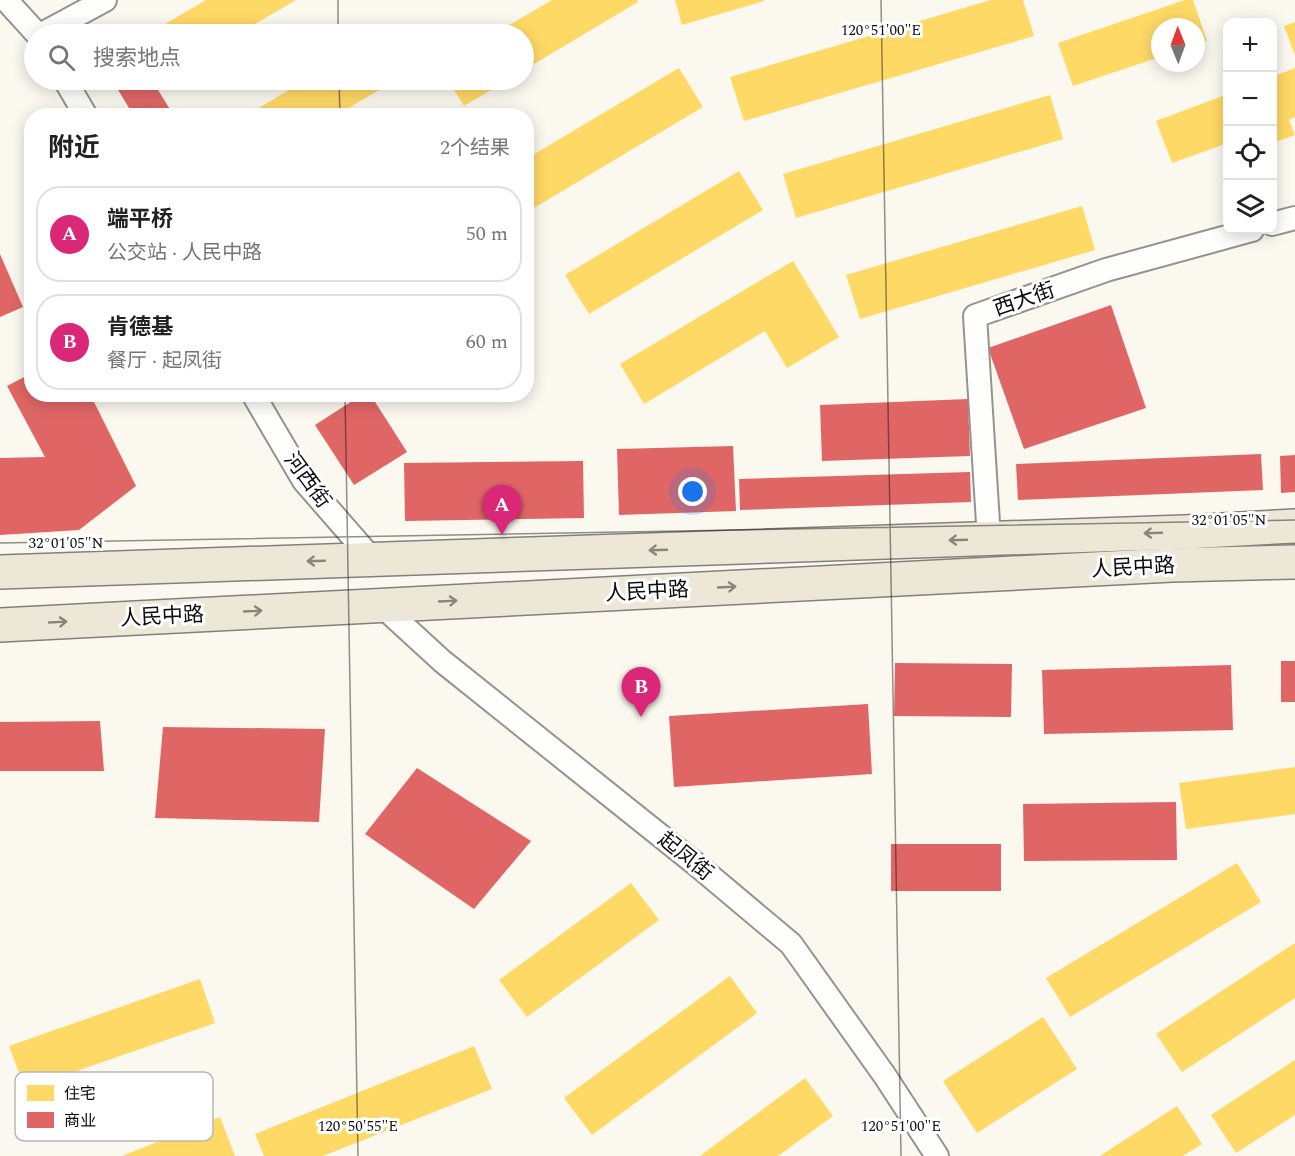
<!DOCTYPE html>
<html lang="zh">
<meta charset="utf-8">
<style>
body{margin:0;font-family:Spectral,"Noto Sans SC",serif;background:#f6f6f6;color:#222}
.controls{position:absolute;right:18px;top:18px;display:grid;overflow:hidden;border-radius:12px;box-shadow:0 3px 15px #0003}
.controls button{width:54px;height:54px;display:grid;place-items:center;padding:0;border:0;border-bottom:2px solid #e0e0e0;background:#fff;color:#222;font:30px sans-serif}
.compass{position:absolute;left:1151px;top:18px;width:54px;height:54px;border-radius:50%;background:#fff;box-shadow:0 3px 15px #0003;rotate:359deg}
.you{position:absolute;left:693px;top:492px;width:21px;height:21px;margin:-15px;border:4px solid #fff;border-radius:50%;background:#1a73e8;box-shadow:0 0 0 9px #1a73e833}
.badge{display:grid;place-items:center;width:39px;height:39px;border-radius:50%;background:#db2777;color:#fff;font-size:20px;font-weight:700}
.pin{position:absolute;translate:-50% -50px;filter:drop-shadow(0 2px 3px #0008)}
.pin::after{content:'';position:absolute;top:32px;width:21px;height:18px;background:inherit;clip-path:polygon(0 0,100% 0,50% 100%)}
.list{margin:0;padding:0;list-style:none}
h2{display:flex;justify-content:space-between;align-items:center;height:78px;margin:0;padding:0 24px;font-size:26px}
h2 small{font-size:20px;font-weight:400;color:#767676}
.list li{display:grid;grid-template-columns:39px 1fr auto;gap:18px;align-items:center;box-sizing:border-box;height:96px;margin:0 12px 12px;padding:0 12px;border:2px solid #e0e0e0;border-radius:24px}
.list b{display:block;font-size:22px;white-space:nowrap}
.list p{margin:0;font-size:20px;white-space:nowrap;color:#767676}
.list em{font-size:20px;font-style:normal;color:#767676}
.icon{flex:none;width:33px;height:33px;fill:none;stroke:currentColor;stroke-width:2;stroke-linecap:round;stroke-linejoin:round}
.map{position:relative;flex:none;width:1295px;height:1156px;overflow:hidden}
.search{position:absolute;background:#fff;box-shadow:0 3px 15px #0003;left:24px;top:24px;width:510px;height:66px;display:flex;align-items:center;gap:15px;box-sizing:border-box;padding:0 21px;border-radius:33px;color:#767676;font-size:22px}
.panel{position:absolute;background:#fff;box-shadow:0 3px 15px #0003;left:24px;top:108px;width:510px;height:294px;border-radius:24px}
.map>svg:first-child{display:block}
</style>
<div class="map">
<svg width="1295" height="1156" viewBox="0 0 1295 1156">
<rect width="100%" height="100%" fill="#fbf8f0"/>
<g fill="#ffd966">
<path d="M206,0H296L238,34H148Z"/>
<path d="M552,0H637L638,2L524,70V34H494Z"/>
<path d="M675,0H764V1L682,25Z"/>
<path d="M991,0H1023L1034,36L744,121L730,77Z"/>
<path d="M1185,0H1193L1207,41L1196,45V27H1160V57L1073,86L1058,43Z"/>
<path d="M1295,22V55L1284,26Z"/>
<path d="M679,68L703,107L529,211L526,159Z"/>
<path d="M1295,68V117L1289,120L1295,135L1272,143V77Z"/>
<path d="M306,80H396L335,116H245Z"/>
<path d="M448,80H508L464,106Z"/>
<path d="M1228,94V143L1172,163L1156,121Z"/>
<path d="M1050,95L1063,139L796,218L783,174Z"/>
<path d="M739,171L763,210L589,314L565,275Z"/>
<path d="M1082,206L1095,250L860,319L846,275Z"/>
<path d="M793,261L839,337L787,368L765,331L644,404L620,364Z"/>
<path d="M1295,767V814L1186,829L1179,783Z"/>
<path d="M1237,863L1261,902L1070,1017L1046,978Z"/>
<path d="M631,883L659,920L527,1017L499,980Z"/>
<path d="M1295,943V998L1182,1072L1156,1034Z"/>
<path d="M730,976L757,1013L592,1135L564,1098Z"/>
<path d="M200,979L215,1023L25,1089L9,1046Z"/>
<path d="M1043,1017L1077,1069L977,1133L943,1081Z"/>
<path d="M474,1046L492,1089L323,1156H264L255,1134Z"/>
<path d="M1295,1060V1115L1236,1153L1211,1115Z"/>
<path d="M805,1078L833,1116L778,1156H700Z"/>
<path d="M1177,1106L1202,1144L1183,1156H1100Z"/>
<path d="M220,1117L235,1156H122Z"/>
</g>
<g fill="#e06666">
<path d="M112,80H152L174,116H134Z"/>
<path d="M0,254L23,307L0,317Z"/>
<path d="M1111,305L1146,408L1024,449L988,348Z"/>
<path d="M32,373V394H90L136,486L79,530L0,535V458L45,457L7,386Z"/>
<path d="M363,394H370L407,452L354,485L315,425Z"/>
<path d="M968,399L970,456L822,461L820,405Z"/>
<path d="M733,446L736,511L619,515L617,449Z"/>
<path d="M1261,454L1263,490L1018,500L1016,464Z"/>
<path d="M1295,455V492L1281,493L1280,456Z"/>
<path d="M583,461L584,518L405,521L404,463Z"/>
<path d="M970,472L971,502L740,510L739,479Z"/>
<rect x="1281" y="661" width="14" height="41"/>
<path d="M895,663L1012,664L1011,717L894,716Z"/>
<path d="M1231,665L1233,730L1044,734L1042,670Z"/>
<path d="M868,704L872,774L674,787L669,716Z"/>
<path d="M100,721L104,771H0V722Z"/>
<path d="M163,727L325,729L319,822L155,818Z"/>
<path d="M417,768L531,841L474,909L365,834Z"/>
<path d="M1176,802L1177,860L1024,861L1023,804Z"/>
<rect x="891" y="844" width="110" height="47"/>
</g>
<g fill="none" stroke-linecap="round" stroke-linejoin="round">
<g stroke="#94938f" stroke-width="26">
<g id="minor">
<path d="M6,0L37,34"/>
<path d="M42,34L105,0"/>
<path d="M65,80L86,116"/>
<path d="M1272,224L1295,218"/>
<path d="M253,394L304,481L372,559"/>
<path d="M989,539L975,316L1106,270L1252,230"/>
<path d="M381,605L442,661L697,865L791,944L885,1076L937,1156"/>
</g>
</g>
<g stroke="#81807c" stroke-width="36">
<g id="primary">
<path d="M0,572L1184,532L1295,526"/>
<path d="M0,625L1172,565L1295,562"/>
</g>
</g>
<use href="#minor" stroke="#fefefd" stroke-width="22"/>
<use href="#primary" stroke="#ede7d7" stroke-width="33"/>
</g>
<defs><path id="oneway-shaft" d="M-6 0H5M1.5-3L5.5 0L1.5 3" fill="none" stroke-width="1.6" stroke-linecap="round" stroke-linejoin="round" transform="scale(1.5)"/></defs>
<g stroke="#88857c">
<use href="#oneway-shaft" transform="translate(1153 533) rotate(178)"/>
<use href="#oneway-shaft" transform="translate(958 540) rotate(178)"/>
<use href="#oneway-shaft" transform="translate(658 550) rotate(178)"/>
<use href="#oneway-shaft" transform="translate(316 561) rotate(178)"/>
<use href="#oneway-shaft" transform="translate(727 587) rotate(-3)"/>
<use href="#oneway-shaft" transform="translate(448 601) rotate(-3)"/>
<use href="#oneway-shaft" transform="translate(253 611) rotate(-3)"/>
<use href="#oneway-shaft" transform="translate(58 622) rotate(-3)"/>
</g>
<path fill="none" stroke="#0d0d0d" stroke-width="1.5" stroke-opacity="0.45" d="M338,0V34M881,0L901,1156M339,80L340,116M345,394L358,1156M0,543L1295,520"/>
<g text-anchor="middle" stroke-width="6" stroke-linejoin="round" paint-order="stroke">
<g font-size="21" fill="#0d0d0d" stroke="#fff">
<text transform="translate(1024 299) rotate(-19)" y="7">西大街</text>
<text transform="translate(308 480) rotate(54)" y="7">河西街</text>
<text transform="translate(1133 567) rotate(-3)" y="7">人民中路</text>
<text transform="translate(647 591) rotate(-3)" y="7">人民中路</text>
<text transform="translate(162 616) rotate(-3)" y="7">人民中路</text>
<text transform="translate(686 856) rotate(39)" y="7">起凤街</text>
</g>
</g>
<rect x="15" y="1072" width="198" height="69" rx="9" fill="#fff" stroke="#b6b6b6" stroke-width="1.5"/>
<rect x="27" y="1085" width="27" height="16" fill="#ffd966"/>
<rect x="27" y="1112" width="27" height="16" fill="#e06666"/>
<g font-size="16" fill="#0d0d0d">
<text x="64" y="1099">住宅</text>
<text x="64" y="1126">商业</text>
</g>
<g font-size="15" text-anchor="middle" fill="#0d0d0d" stroke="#fff" stroke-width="6" stroke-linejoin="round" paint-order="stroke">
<text x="881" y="35">120°51'00"E</text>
<text x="1229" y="525">32°01'05"N</text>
<text x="66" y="548">32°01'05"N</text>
<text x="358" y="1131">120°50'55"E</text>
<text x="901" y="1131">120°51'00"E</text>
</g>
</svg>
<div class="controls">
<button>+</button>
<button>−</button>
<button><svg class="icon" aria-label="locate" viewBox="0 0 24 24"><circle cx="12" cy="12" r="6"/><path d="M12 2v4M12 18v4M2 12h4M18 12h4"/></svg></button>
<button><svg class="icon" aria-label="layers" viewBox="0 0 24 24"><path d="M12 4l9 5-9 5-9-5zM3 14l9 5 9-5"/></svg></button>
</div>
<svg class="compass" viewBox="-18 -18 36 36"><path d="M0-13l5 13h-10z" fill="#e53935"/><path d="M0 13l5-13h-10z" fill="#767676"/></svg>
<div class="you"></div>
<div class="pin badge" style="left:502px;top:535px">A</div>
<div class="pin badge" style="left:641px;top:717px">B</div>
<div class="search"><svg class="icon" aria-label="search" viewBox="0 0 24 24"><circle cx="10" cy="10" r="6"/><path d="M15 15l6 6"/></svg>搜索地点</div>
<section class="panel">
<h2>附近<small>2个结果</small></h2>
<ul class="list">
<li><span class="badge">A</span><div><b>端平桥</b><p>公交站 · 人民中路</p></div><em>50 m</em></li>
<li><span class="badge">B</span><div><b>肯德基</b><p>餐厅 · 起凤街</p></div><em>60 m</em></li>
</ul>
</section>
</div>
